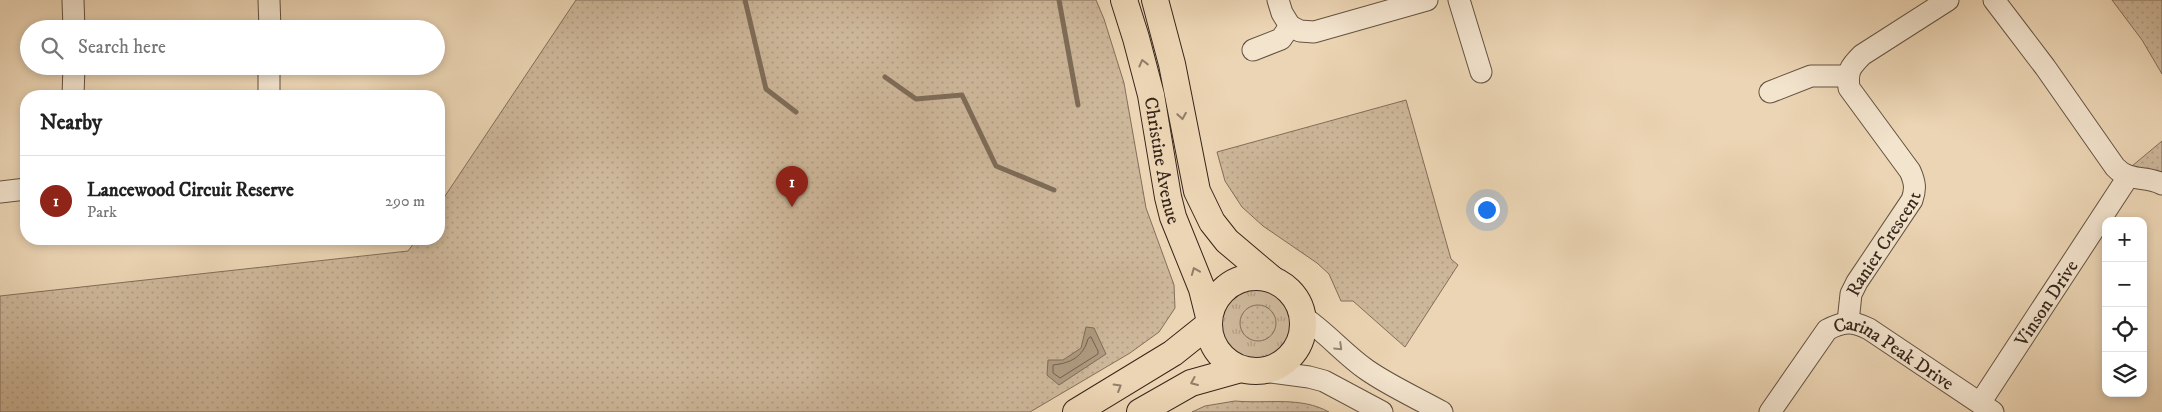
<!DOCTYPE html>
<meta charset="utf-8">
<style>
body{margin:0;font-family:"IM FELL DW Pica",serif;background:#f2f2f2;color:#222}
.controls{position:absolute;right:15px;bottom:15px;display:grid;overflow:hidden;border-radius:10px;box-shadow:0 2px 8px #0003}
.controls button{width:45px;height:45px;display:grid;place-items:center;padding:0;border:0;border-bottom:1px solid #e0e0e0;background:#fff;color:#222;font:25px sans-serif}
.you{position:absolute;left:1486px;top:209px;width:18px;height:18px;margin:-12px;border:4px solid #fff;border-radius:50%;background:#1a73e8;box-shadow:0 0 0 8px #1a73e833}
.badge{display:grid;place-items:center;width:32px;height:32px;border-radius:50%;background:#8f2418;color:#fff;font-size:16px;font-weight:700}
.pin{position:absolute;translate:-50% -41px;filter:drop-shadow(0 1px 2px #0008)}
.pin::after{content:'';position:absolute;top:26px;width:18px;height:15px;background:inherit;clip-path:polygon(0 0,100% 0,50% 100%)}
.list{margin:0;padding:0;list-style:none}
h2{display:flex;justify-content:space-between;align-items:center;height:65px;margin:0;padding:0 20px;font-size:21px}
h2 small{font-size:16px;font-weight:400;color:#767676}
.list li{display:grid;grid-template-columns:32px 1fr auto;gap:15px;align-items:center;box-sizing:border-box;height:90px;padding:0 20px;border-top:1px solid #e0e0e0}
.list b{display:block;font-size:19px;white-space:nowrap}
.list p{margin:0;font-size:16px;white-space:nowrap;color:#767676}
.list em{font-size:16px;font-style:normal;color:#767676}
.icon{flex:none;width:28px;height:28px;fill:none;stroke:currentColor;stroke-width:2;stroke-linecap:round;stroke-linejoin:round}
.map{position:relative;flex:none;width:2162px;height:412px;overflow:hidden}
.search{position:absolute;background:#fff;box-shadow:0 2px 8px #0003;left:20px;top:20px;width:425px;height:55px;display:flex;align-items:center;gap:12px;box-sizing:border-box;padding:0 18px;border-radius:28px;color:#767676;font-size:19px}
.panel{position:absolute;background:#fff;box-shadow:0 2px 8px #0003;left:20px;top:90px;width:425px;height:155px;border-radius:20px}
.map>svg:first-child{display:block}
</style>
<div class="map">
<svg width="2162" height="412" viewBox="0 0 2162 412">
<defs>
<pattern id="grass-tufts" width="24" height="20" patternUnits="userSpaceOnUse" patternTransform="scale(1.25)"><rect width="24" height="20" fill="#cdb79a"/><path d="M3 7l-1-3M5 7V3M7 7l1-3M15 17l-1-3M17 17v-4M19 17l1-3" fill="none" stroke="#b19d84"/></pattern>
<pattern id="park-dots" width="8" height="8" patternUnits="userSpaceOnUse" patternTransform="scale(1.25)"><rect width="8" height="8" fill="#cdb79a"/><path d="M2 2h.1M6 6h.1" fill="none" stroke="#b19d84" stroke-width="1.8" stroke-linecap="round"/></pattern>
</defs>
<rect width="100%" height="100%" fill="#ecd5b4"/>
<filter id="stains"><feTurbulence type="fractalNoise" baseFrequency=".004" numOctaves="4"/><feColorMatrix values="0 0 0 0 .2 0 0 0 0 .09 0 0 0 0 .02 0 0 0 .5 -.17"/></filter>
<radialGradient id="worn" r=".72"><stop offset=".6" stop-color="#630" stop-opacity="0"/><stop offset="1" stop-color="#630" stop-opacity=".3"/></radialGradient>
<path fill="url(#grass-tufts)" stroke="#826e5a" d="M1256,285C1305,289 1309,356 1262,360C1213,364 1205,294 1256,285Z"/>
<g fill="url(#park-dots)" stroke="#826e5a">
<path d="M576,0H1096L1104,19L1124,83L1146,208L1174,285L1175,308L1159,332L1130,353L1030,412H0V296L408,251L417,239H439V205Z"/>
<path d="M2112,0H2162V74L2142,40Z"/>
<path d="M1406,100L1451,259L1458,265L1405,347L1353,301H1341L1329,274L1317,263L1263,226L1242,207L1225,181L1217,152Z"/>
<path d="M2162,141V176L2132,166Z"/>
<circle cx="1258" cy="323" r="18"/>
<path d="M1235,401C1267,404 1300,396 1329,412H1192L1205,406Z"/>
</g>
<path fill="#ae9a80" stroke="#7e6c58" d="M1086,327L1094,328L1106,354L1059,385L1047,375L1048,360H1063L1081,348Z"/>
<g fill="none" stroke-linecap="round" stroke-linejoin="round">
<path stroke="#72604e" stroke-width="1" d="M1091,337L1098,351V354L1060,378L1053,373V365C1071,363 1083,357 1088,339Z"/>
<g stroke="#7e6c58" stroke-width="5">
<path d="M745,0L766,89L796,112"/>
<path d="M1059,0L1078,105"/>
<path d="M885,77L916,99L962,95L996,166L1054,190"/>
</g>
<g stroke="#645241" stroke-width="23">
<g id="minor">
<path d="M73,0L74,29"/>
<path d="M269,0L270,29"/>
<path d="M1278,0L1282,13L1290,26"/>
<path d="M1459,0L1481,72"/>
<path d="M1994,0L2045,67L2115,167C2130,183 2145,175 2162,184"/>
<path d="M1253,50L1281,39L1290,26L1300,31L1314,32L1427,0"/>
<path d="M1770,92L1811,76H1848"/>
<path d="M73,96L74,66"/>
<path d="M269,96V66"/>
<path d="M0,192L26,189"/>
<path d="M1302,316C1326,332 1344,354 1367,370C1390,386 1417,398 1442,412"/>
<path id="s1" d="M1848,322L1851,294L1857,282L1912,200C1916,189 1915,182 1910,171L1849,88C1847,71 1850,67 1862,55L1948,0"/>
<path d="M1263,371L1309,377L1324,381L1382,412"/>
<path id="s2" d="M1980,403L2128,177"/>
<path id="s3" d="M1770,412L1827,330C1843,321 1853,321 1869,329L1993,412"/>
</g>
</g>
<g stroke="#36261b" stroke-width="28">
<g id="major">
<path id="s4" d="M1124,0L1136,38L1151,95L1168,197L1173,217L1202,289L1209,317"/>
<path d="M1155,0L1172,64L1197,191L1212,222L1227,241L1272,279"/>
<circle cx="1256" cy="324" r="47"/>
<path d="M1076,412L1173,353L1208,325"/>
<path d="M1140,412L1191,383L1241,369"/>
</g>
</g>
<use href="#minor" stroke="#f3e4ce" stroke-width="21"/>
<use href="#major" stroke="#ecd5b4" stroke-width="26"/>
</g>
<defs><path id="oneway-chevron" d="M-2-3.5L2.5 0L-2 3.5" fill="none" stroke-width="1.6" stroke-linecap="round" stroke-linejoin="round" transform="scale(1.25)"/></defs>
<g stroke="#917e68">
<use href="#oneway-chevron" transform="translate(1143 63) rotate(-104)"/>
<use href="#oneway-chevron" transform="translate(1182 116) rotate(81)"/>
<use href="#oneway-chevron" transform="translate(1195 271) rotate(-112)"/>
<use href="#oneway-chevron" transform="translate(1194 382) rotate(157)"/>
<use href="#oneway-chevron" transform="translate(1118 387) rotate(-31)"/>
</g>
<use stroke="#948574" href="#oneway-chevron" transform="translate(1339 347) rotate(44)"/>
<g text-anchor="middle" stroke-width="4" stroke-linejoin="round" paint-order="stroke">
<g font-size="19" fill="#36261b" stroke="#f3e4ce">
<text dy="7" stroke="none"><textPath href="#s4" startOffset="165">Christine Avenue</textPath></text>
<text dy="7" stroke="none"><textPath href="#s1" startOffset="88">Ranier Crescent</textPath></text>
<text dy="7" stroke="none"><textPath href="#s2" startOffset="120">Vinson Drive</textPath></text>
<text dy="7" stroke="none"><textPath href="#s3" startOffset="176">Carina Peak Drive</textPath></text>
</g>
</g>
<rect width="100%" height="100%" filter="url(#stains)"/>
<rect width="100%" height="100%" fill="url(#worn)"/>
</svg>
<div class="controls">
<button>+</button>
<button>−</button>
<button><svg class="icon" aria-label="locate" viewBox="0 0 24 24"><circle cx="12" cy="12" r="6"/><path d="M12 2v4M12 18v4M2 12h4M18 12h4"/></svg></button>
<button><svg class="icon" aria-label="layers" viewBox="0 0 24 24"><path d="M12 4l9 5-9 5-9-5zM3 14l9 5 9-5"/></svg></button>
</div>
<div class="you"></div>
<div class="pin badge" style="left:792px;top:207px">1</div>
<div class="search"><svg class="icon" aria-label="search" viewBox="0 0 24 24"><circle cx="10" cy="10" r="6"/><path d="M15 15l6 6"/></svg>Search here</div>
<section class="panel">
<h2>Nearby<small></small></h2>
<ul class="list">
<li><span class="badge">1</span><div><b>Lancewood Circuit Reserve</b><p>Park</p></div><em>290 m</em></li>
</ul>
</section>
</div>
